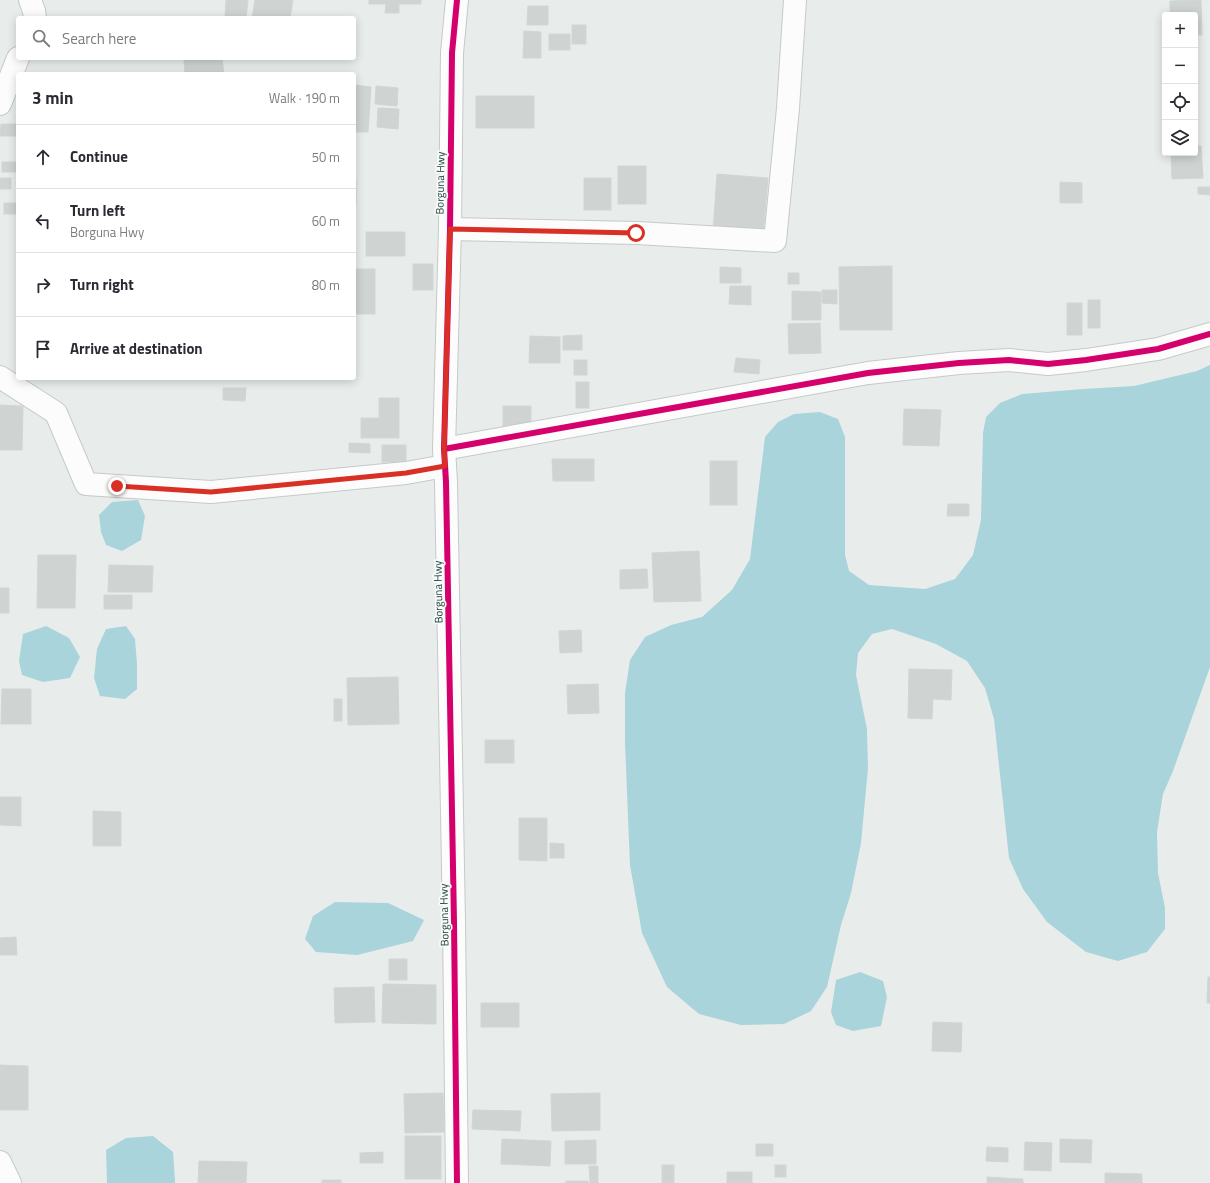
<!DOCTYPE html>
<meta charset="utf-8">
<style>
body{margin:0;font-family:"Titillium Web",sans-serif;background:#f7f7f7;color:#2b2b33}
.controls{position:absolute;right:12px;top:12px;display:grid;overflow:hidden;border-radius:4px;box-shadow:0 2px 10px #0003}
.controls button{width:36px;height:36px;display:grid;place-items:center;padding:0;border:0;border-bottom:1px solid #e1e1e2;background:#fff;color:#2b2b33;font:20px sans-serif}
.stop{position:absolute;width:12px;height:12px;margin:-9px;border:3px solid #d93025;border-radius:50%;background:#fff}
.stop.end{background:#d93025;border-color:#fff;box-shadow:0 1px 4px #0008}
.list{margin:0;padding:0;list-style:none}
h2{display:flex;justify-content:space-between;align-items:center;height:52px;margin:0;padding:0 16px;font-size:17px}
h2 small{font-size:13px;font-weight:400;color:#7c7c81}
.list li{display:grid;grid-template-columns:26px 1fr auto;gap:12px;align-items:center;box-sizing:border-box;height:64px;padding:0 16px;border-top:1px solid #e1e1e2}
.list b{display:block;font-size:15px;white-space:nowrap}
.list p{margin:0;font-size:13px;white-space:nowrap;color:#7c7c81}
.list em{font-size:13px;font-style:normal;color:#7c7c81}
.icon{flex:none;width:22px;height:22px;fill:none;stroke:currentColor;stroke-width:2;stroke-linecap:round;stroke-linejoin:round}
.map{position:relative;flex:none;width:1210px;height:1183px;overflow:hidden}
.search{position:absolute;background:#fff;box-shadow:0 2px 10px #0003;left:16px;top:16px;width:340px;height:44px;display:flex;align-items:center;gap:10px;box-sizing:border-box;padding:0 14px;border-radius:4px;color:#7c7c81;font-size:15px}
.panel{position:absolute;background:#fff;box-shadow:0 2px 10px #0003;left:16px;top:72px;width:340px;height:308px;border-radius:4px}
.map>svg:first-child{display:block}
</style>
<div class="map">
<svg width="1210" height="1183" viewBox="0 0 1210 1183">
<rect width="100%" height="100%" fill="#e8edeb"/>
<g fill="#a9d4db">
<path d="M1210,365V667L1173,771L1163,794L1157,832L1158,873L1165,908V929L1147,952L1118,961L1086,952L1047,922L1023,889L1009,858L994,719L985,688L967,661L936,644L892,629L872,634L858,653L856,675L867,729L868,768L861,843L851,893L841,925L827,987L811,1011L784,1024L741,1025L699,1014L667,987L642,933L630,865L625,743V693L630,660L645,637L671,625L702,617L732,590L750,559L765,437L778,422L794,414L820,412L838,419L845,437V555L849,571L869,585L925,589L955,579L973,555L981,520L983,433L986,417L1000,403L1022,394L1083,389L1134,386L1197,371Z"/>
<path d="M138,500L145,516L141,540L122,551L106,545L101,532L99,515L112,502Z"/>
<path d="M46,626L69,638L80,657L70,678L43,682L22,675L19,661L23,634Z"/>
<path d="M126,626L135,639L137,664V689L125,699L100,696L94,678L97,649L106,629Z"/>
<path d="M335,902L388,903L424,920L413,941L357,955L316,952L305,939L313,916Z"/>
<path d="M860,972L883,981L887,997L881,1026L853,1031L836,1025L831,1012L836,980Z"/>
<path d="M153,1136L173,1152L175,1181V1183H107L106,1150L126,1138Z"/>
</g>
<g fill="#cfd4d2" stroke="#d1d6d4">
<path d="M226,0H248L246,18H225Z"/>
<path d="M255,0H293L290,18H252Z"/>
<path d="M369,0H421V4H399V13H385L386,4H369Z"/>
<path d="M1201,0L1202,35H1195V15H1170V1Z"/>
<path d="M528,6H548V25H527Z"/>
<rect x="572" y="25" width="14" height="19"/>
<path d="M524,31L541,32V58H523Z"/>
<rect x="549" y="34" width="21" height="16"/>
<path d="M205,58H222L224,74H185L184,60Z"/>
<path d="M354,85L371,87L368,132H354Z"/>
<path d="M376,86L398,88L397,106L375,104Z"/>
<rect x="476" y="96" width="58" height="32"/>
<path d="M378,108L399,109L398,129L377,127Z"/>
<path d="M1,124H18V136H0Z"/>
<path d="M1195,146H1201L1203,178L1172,179L1171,153H1195Z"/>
<rect x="2" y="162" width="16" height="10"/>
<rect x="618" y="166" width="28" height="38"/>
<path d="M717,174L768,178L763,235L713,232Z"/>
<rect x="0" y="178" width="11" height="11"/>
<rect x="584" y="178" width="27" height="32"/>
<rect x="354" y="180" width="2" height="25"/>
<path d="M1060,182L1082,183V203H1060Z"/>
<path d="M1198,187H1210V195L1198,194Z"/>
<rect x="4" y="203" width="14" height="11"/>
<rect x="366" y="232" width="39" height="24"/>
<rect x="413" y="264" width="20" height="26"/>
<path d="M892,266V330H840L839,267Z"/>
<path d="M720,267L741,268V283H720Z"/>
<rect x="354" y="269" width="21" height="45"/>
<rect x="788" y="273" width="11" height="11"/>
<path d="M730,286H751V305L729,304Z"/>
<path d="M822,290H837V304L822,303Z"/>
<path d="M792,291L821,292V320H792Z"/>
<rect x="1088" y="300" width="12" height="28"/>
<rect x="1067" y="303" width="15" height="32"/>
<path d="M820,323L821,353L789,354L788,324Z"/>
<path d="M582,335V350H563V336Z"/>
<path d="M530,336L560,337V363H529Z"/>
<path d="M736,358L760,360L759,374L734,372Z"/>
<rect x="574" y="360" width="13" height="15"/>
<rect x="576" y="382" width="13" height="26"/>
<path d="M223,388H246L245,401L223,400Z"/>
<path d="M379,398H399V438H361V418H379Z"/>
<path d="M0,405L23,406L22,450H0Z"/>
<path d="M503,406H531V425L503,426Z"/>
<path d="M904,409L941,410L939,446L903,445Z"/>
<path d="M349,443L370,444V453L349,452Z"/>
<rect x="382" y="445" width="24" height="17"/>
<path d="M552,459H594V481H553Z"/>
<rect x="710" y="461" width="27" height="44"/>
<path d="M948,504H969V516H947Z"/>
<path d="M699,551L701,601L654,602L652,553Z"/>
<path d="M38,555H76L75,608H37Z"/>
<path d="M109,565L153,566L152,592H108Z"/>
<path d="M647,569L648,588L620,589V570Z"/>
<rect x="0" y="588" width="9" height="25"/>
<rect x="104" y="595" width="28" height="14"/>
<path d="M581,630L582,652L560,653L559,631Z"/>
<path d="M909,669L952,670L951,700L933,699L932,719L908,718Z"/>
<path d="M398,677L399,724L348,725L347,678Z"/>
<path d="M598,684L599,713L568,714L567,685Z"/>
<path d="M2,689H31V724H1Z"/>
<rect x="334" y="699" width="8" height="22"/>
<rect x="485" y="740" width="29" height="23"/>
<path d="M0,797H21V826L0,825Z"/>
<path d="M93,811L121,812V846H93Z"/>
<path d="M519,818H547V861L519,860Z"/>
<path d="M550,843L564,844V858H550Z"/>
<path d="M16,937L17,955H0V938Z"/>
<rect x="389" y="959" width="18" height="21"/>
<path d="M1208,977H1210V1003H1207Z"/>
<path d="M383,984L436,985V1024L382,1023Z"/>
<path d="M374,987L375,1022L335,1023L334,988Z"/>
<rect x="481" y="1003" width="38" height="24"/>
<path d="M933,1022L962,1023L961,1052L932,1051Z"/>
<path d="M0,1065L28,1066V1110H0Z"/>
<path d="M443,1093L444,1132L405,1133L404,1094Z"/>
<path d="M600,1093V1130L552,1131L551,1094Z"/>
<path d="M473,1110L521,1111L520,1131L472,1129Z"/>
<rect x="405" y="1136" width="36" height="43"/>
<path d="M502,1139L551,1141L550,1166L501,1164Z"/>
<path d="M1060,1139L1092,1140L1091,1163L1060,1162Z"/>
<path d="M596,1140V1164H565V1141Z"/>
<path d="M1025,1142L1052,1143L1051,1171L1024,1170Z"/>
<rect x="756" y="1144" width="17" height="12"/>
<path d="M987,1147L1008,1148V1162L986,1161Z"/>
<path d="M383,1152V1163H360V1153Z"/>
<path d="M199,1161L247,1162L246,1183H198Z"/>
<rect x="662" y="1165" width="12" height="18"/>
<rect x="775" y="1165" width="11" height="12"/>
<path d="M589,1166H598V1183H590Z"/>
<rect x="727" y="1172" width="25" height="11"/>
<path d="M1105,1173L1142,1174V1183H1105Z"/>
<path d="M987,1177L1023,1179V1183H987Z"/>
<rect x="322" y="1180" width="19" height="3"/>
<rect x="566" y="1181" width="22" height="2"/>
</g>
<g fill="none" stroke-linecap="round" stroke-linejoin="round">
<g stroke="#c5cac8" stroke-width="24">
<g id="minor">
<path d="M30,0L34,11L35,18"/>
<path d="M0,104L18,58"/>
<path d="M450,229L637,233L775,241L788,108L795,0"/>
<path d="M0,377L56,413L86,484L211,492L406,473L445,466"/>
<path d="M444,449L868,373L959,363L1009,360L1048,364L1086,360L1158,349L1210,334"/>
<path d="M0,1162L10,1183"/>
<path d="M457,1183L454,922L446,482L444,449L450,229L452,53L457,0"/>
</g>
</g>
<use href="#minor" stroke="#fcfcfc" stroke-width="22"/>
<g stroke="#f7fbf9" stroke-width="8">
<g id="cycleway">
<path d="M444,449L868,373L959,363L1009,360L1048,364L1086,360L1158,349L1210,334"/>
<path d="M457,1183L454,922L446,482L444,449L450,229L452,53L457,0"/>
</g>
</g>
<use href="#cycleway" stroke="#d6006c" stroke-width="6"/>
</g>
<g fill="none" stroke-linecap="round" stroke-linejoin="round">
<path stroke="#d93025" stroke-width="5" d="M117,486L211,492L406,473L445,466L444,449L450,229L636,233"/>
</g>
<g text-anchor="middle" stroke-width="3.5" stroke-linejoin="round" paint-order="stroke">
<g font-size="11" fill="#24423a" stroke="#f7fbf9">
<text transform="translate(440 183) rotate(-89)" y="4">Borguna Hwy</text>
<text transform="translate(438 592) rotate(-91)" y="4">Borguna Hwy</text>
<text transform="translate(444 915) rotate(-91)" y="4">Borguna Hwy</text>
</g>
</g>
</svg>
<div class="controls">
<button>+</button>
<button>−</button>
<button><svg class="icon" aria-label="locate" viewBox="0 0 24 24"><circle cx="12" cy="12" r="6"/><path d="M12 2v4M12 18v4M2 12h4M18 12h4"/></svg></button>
<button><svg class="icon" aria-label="layers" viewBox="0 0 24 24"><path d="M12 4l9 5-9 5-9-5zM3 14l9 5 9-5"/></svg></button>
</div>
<div class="stop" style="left:636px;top:233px"></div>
<div class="stop end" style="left:117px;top:486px"></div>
<div class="search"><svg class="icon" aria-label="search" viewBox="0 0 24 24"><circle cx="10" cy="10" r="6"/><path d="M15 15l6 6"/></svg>Search here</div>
<section class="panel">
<h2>3 min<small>Walk · 190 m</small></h2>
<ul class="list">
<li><svg class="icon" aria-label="ahead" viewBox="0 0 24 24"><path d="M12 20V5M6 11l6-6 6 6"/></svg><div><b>Continue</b></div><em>50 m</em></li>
<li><svg class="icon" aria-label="left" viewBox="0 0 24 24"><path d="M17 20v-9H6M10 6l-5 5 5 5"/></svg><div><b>Turn left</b><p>Borguna Hwy</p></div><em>60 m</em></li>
<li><svg class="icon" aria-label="right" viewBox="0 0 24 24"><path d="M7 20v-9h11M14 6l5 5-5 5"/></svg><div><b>Turn right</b></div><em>80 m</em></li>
<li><svg class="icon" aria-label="arrive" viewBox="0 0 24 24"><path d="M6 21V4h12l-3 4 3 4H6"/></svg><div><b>Arrive at destination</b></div></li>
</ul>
</section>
</div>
